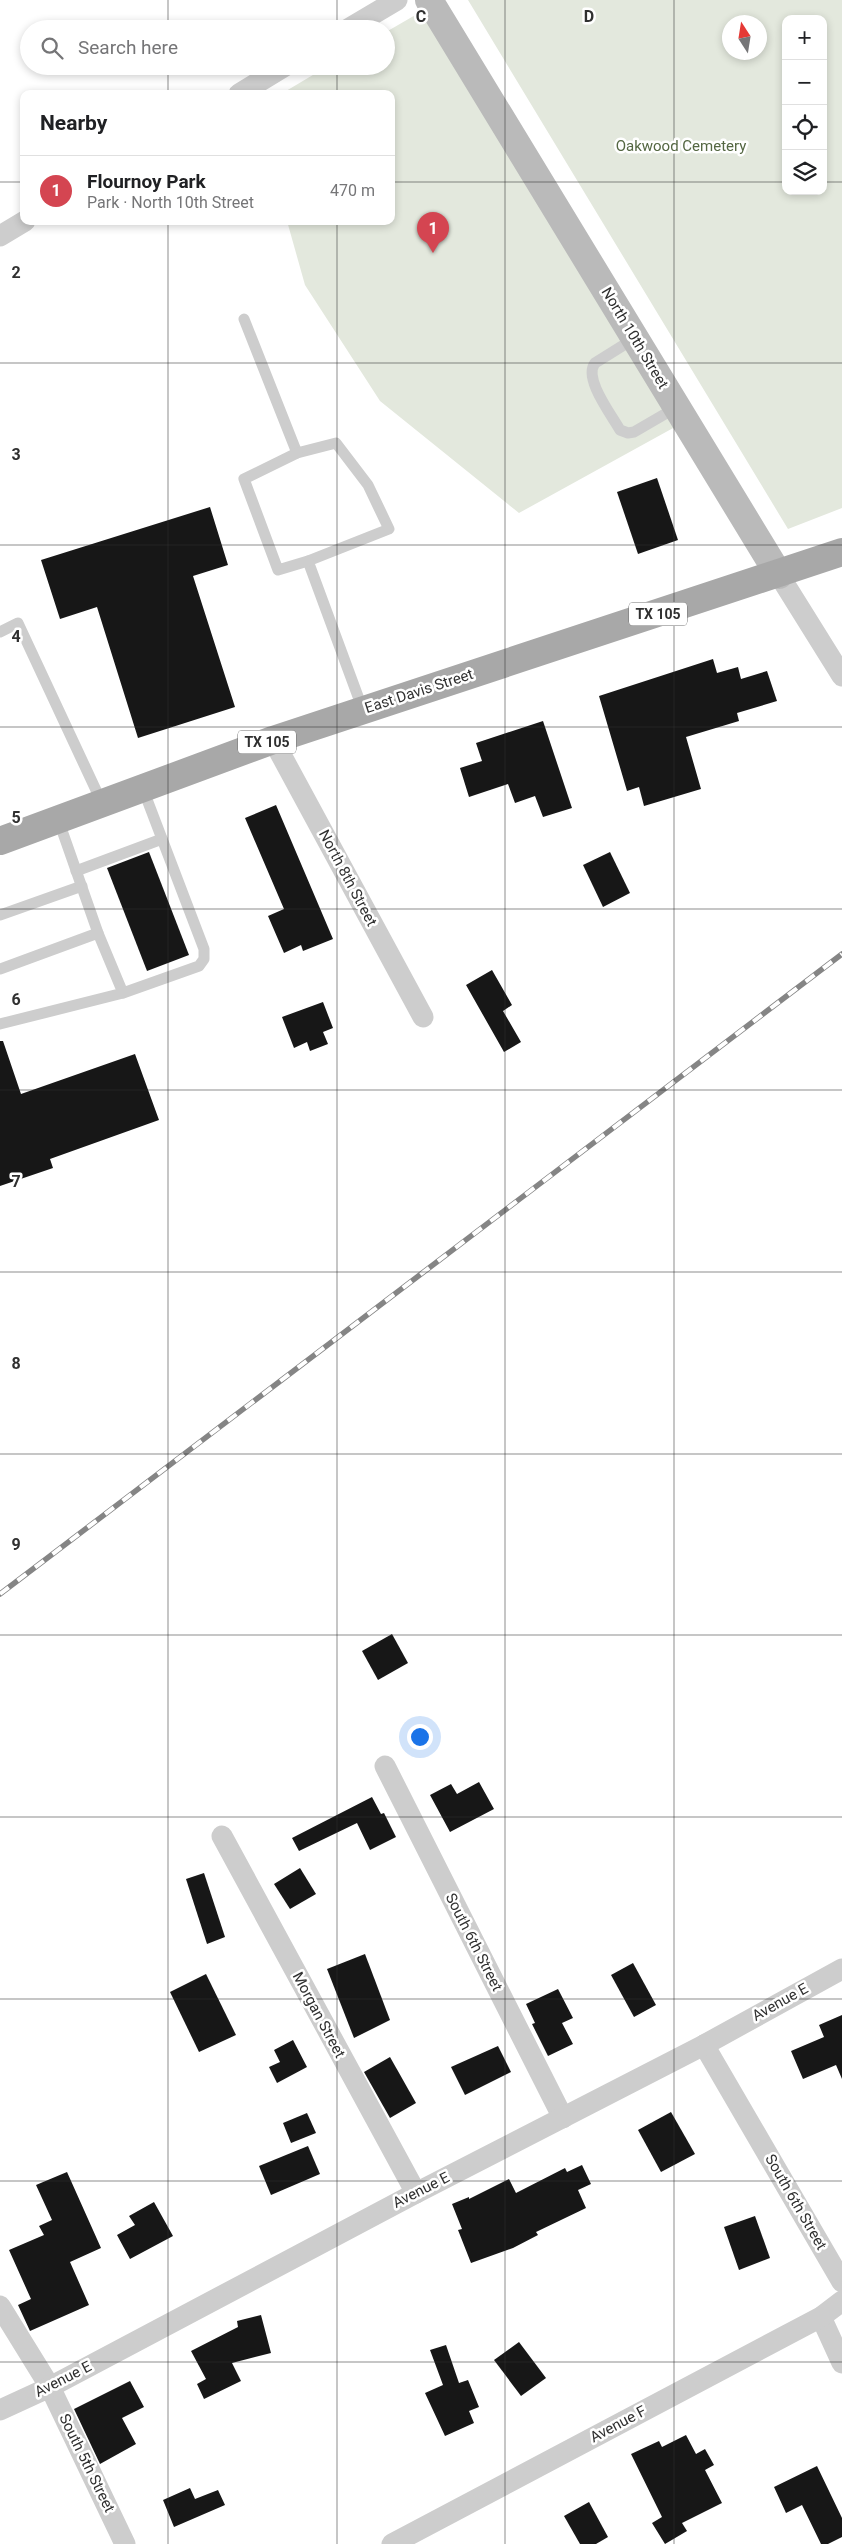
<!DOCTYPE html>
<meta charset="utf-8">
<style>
body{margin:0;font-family:Roboto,sans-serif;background:#f2f2f2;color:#202124}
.controls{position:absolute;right:15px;top:15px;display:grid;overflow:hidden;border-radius:10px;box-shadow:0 2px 8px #0003}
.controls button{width:45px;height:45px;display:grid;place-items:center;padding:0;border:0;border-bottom:1px solid #e0e0e0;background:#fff;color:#202124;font:25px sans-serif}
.compass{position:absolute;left:722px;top:15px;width:45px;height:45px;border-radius:50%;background:#fff;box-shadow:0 2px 8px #0003;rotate:348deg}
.you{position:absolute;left:419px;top:1736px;width:18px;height:18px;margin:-12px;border:4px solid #fff;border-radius:50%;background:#1a73e8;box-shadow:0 0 0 8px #1a73e833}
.badge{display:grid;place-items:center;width:32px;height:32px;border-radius:50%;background:#d44551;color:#fff;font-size:16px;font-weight:700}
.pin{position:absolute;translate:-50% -41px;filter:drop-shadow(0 1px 2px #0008)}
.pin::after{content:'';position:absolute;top:26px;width:18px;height:15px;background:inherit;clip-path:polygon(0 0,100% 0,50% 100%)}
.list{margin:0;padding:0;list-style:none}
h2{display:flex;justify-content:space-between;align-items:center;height:65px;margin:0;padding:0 20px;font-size:21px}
h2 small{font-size:16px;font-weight:400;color:#757577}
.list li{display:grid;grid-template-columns:32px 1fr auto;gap:15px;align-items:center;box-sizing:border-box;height:70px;padding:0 20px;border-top:1px solid #e0e0e0}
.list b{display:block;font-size:19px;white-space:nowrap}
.list p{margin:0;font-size:16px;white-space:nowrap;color:#757577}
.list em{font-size:16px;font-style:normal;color:#757577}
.icon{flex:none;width:28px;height:28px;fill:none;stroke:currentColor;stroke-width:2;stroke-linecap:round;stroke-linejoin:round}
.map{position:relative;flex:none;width:842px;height:2544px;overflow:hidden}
.search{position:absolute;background:#fff;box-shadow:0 2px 8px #0003;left:20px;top:20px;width:375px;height:55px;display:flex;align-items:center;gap:12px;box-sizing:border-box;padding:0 18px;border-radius:28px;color:#757577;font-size:19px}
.panel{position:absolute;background:#fff;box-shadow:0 2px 8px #0003;left:20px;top:90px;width:375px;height:135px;border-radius:10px}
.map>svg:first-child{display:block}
</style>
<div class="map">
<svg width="842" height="2544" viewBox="0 0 842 2544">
<rect width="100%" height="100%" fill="#fff"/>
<g fill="#e3e8dd" fill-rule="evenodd">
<path d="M468,0H842V508L788,529ZM786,19H823V191H786ZM760,22V52H730V22Z"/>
<path d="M424,10L675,427L519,513L380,401L305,285L287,221H391V94H281L328,66H386V32Z"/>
</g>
<g fill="#171717">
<path d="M657,478L678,540L638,554L617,492Z"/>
<path d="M210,507L228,565L193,576L235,707L138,738L97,607L60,619L41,560Z"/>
<path d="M713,659L717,673L738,667L741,679L767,671L777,701L737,713L739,721L686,737L701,789L644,806L639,787L627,791L599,696Z"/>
<path d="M543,721L572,808L543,817L535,796L515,803L508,784L469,797L460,768L482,761L476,743Z"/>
<path d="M276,805L333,939L303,951L301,945L284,953L268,916L284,909L245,818Z"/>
<path d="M149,852L189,955L147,971L107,868Z"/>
<path d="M610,852L630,893L603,907L583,865Z"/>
<path d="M492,970L512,1005L503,1011L521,1042L504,1052L466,985Z"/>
<path d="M323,1002L333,1028L323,1032L328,1044L310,1051L307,1042L294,1048L282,1017Z"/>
<path d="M0,1041H3L21,1094L135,1054L159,1120L50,1159L53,1168L0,1186Z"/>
<path d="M392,1634L408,1663L378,1680L362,1651Z"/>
<path d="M479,1782L494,1809L450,1832L430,1795L451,1784L457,1794Z"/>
<path d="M372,1797L381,1814L384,1813L396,1837L370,1850L357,1823L299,1851L292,1838Z"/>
<path d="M300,1868L316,1894L290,1909L274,1884Z"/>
<path d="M204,1873L225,1937L207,1944L186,1879Z"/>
<path d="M365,1954L390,2020L354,2038L327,1969Z"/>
<path d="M633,1963L656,2005L634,2017L611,1975Z"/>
<path d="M206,1974L236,2035L199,2052L170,1992Z"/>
<path d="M558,1989L573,2018L562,2023L573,2044L548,2056L532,2024L535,2023L526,2004Z"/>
<path d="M842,2015V2079L836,2065L803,2079L791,2051L824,2037L819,2025Z"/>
<path d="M293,2040L307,2067L277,2083L269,2067L280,2062L274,2050Z"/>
<path d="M498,2046L511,2072L465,2095L451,2067Z"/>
<path d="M390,2057L416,2103L390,2118L364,2072Z"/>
<path d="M671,2112L695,2154L661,2172L638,2130Z"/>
<path d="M307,2113L316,2133L291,2143L283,2123Z"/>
<path d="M308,2146L320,2174L271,2195L259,2166Z"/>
<path d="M582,2165L591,2184L578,2190L586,2208L536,2232L538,2235L513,2248L471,2263L458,2230L462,2229L452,2204L469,2197V2199L509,2179L516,2193L565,2168L567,2172Z"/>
<path d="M67,2172L101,2248L70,2262L89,2305L30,2331L18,2305L31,2299L9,2250L44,2235L39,2226L52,2220L36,2185Z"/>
<path d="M154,2202L173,2236L130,2259L117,2235L135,2225L129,2216Z"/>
<path d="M755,2216L770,2258L739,2270L724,2227Z"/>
<path d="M261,2315L271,2353L232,2363L241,2381L204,2399L197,2384L206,2379L191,2351L238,2327L237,2321Z"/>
<path d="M519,2342L546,2378L521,2396L494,2360Z"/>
<path d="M446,2345L459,2383L468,2380L479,2407L469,2411L474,2423L445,2436L425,2393L443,2385L430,2350Z"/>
<path d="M130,2381L144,2407L122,2418L136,2444L100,2464L74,2409Z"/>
<path d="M686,2435L696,2454L705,2449L714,2465L705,2470L722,2503L682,2523L687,2531L665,2544L652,2523L662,2517L631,2454L659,2441L662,2447Z"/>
<path d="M817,2466L842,2518V2537L828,2544H821L802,2505L786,2513L774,2487Z"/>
<path d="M190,2488L195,2499L218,2490L225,2505L174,2527L163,2500Z"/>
<path d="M589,2502L608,2537L596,2544H580L564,2516Z"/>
</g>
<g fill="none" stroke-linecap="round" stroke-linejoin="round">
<g stroke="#cdcdcd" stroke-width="11">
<path d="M244,319L297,453L336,443L368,485L389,529L308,561L363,710"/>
<path d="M635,338L595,363C583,378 611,414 620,430L628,433L634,432L677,407"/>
<path d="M297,453L244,479L278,570L308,561"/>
<path d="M0,632L18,623L102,803"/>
<path d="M76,871L162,839"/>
<path d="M0,915L82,886"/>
<path d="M0,969L98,933"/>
<path d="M123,993L199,966L204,959V949L143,789"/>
<path d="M0,1024L123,993L98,933L58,819"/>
</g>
<g stroke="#cdcdcd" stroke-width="21">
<path d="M348,29L397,0"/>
<path d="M239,94L285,66"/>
<path d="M0,236L25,221"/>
<path d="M779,575L842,676"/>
<path d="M273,740L423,1017"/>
<path d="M385,1766L563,2118"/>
<path d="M222,1836L416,2193"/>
<path d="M704,2045L842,2282"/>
<path d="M0,2306L50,2387L125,2544"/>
<path d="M821,2317L842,2363"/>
<path d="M0,2410L50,2387L416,2193L704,2045L842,1969"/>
<path d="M392,2544L821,2317L842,2301"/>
</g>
<path stroke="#bababa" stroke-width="28" d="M429,0L779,575"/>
<path stroke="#a8a8a8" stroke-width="28" d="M0,841L273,740L842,552"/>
<g stroke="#858585" stroke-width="5.5">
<path id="rail" d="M0,1594L842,954"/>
</g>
<use href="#rail" stroke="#fff" stroke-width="4" stroke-dasharray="11" stroke-linecap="butt"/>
</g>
<path fill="none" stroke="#303030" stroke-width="1" stroke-opacity="0.55" d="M168,0V29M337,0V29M505,0V2544M674,0V2544M168,66V94M337,66V94M0,182H24M391,182H786M823,182H842M168,221V2544M337,221V2544M0,363H842M0,545H842M0,727H842M0,909H842M0,1090H842M0,1272H842M0,1454H842M0,1635H842M0,1817H842M0,1999H842M0,2181H842M0,2362H842"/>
<g text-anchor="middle" stroke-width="5" stroke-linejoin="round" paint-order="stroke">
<g fill="#fff" stroke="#6e6e6e" stroke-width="1">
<rect x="629" y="602.5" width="58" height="23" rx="4"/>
<rect x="238" y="730.5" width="58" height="23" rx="4"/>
</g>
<g font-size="14" font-weight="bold" fill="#303030">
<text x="658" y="619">TX 105</text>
<text x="267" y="747">TX 105</text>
</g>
<g font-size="15" fill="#546742" stroke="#fff">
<text x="681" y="151">Oakwood Cemetery</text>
</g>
<g font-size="15" fill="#303030" stroke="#fff">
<text transform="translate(635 338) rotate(59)" y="5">North 10th Street</text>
<text transform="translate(419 691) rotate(-18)" y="5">East Davis Street</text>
<text transform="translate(348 878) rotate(62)" y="5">North 8th Street</text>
<text transform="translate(474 1942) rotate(63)" y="5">South 6th Street</text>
<text transform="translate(780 2002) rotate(-29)" y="5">Avenue E</text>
<text transform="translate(319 2015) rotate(62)" y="5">Morgan Street</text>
<text transform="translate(421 2190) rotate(-27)" y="5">Avenue E</text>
<text transform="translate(796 2202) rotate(60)" y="5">South 6th Street</text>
<text transform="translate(63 2379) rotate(-27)" y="5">Avenue E</text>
<text transform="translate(618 2424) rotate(-28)" y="5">Avenue F</text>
<text transform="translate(87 2463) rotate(64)" y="5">South 5th Street</text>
</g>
</g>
<g font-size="16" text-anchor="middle" font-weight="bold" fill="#303030" stroke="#fff" stroke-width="5" stroke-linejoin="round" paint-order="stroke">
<text x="421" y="22">C</text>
<text x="589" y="22">D</text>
<text x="16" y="278">2</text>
<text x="16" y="460">3</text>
<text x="16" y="642">4</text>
<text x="16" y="823">5</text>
<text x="16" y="1005">6</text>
<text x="16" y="1187">7</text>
<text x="16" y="1369">8</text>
<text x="16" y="1550">9</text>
</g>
</svg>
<div class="controls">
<button>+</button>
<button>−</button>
<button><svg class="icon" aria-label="locate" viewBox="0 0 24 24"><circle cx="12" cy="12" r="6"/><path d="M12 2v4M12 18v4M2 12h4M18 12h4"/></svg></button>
<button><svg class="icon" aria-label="layers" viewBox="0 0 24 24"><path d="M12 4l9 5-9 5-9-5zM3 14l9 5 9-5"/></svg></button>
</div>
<svg class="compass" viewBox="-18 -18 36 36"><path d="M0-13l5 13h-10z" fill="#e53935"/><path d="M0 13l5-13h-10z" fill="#757577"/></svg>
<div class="you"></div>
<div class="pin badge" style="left:433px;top:253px">1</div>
<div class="search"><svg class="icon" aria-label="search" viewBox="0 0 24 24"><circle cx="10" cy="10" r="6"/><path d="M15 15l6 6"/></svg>Search here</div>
<section class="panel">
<h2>Nearby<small></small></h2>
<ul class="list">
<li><span class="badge">1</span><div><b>Flournoy Park</b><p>Park · North 10th Street</p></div><em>470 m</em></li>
</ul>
</section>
</div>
